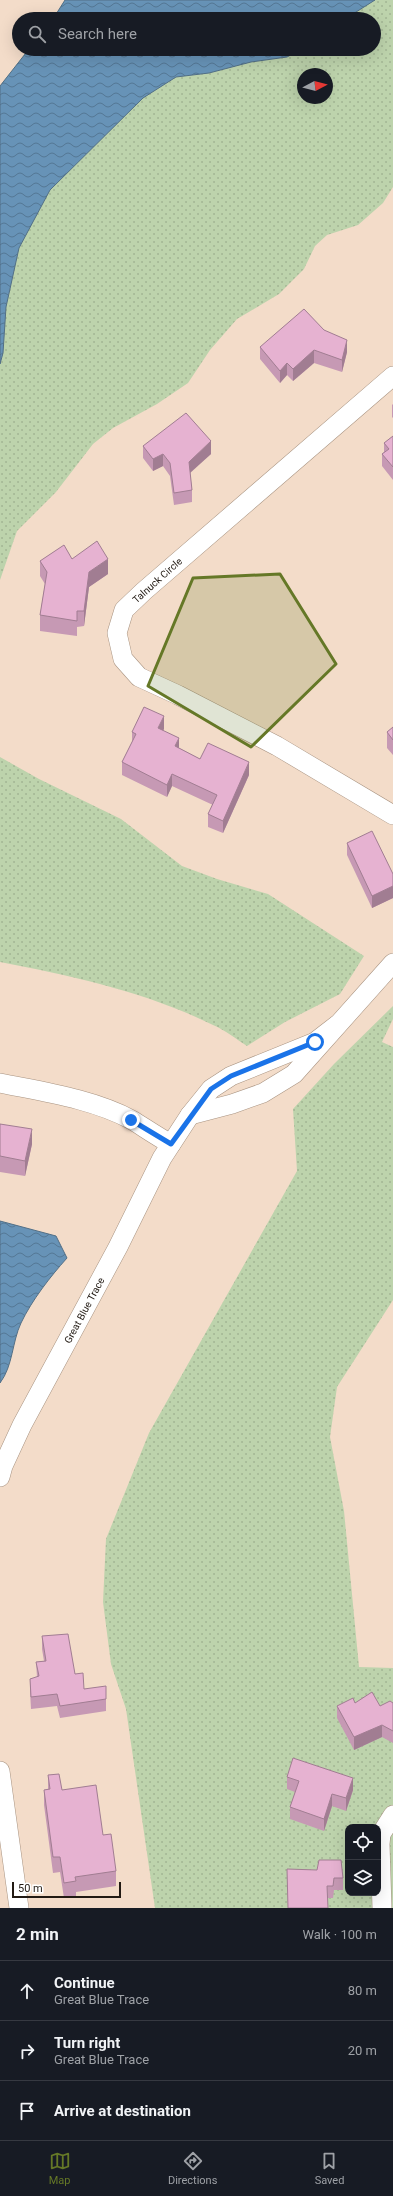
<!DOCTYPE html>
<meta charset="utf-8">
<style>
body{margin:0;font-family:Roboto,sans-serif;background:#242831;color:#f1f3f6}
.controls{position:absolute;right:12px;bottom:12px;display:grid;overflow:hidden;border-radius:8px;box-shadow:0 4px 16px #0002}
.controls button{width:36px;height:36px;display:grid;place-items:center;padding:0;border:0;border-bottom:1px solid #363941;background:#171b24;color:#f1f3f6;font:20px sans-serif}
.compass{position:absolute;left:297px;top:68px;width:36px;height:36px;border-radius:50%;background:#171b24;box-shadow:0 4px 16px #0002;rotate:83deg}
.scale{position:absolute;left:12px;bottom:10px;width:109px;box-sizing:border-box;padding-left:4px;border:2px solid #221a13;border-top:0;font-size:11px;line-height:14px;white-space:nowrap;color:#221a13;-webkit-text-stroke:3px #fff;paint-order:stroke}
.stop{position:absolute;width:12px;height:12px;margin:-9px;border:3px solid #1a73e8;border-radius:50%;background:#fff}
.stop.end{background:#1a73e8;border-color:#fff;box-shadow:0 1px 4px #0008}
.list{margin:0;padding:0;list-style:none}
h2{display:flex;justify-content:space-between;align-items:center;height:52px;margin:0;padding:0 16px;font-size:17px}
h2 small{font-size:13px;font-weight:400;color:#9ea1a6}
.list li{display:grid;grid-template-columns:26px 1fr auto;gap:12px;align-items:center;box-sizing:border-box;height:60px;padding:0 16px;border-top:1px solid #363941}
.list b{display:block;font-size:15px;white-space:nowrap}
.list p{margin:0;font-size:13px;white-space:nowrap;color:#9ea1a6}
.list em{font-size:13px;font-style:normal;color:#9ea1a6}
.icon{flex:none;width:22px;height:22px;fill:none;stroke:currentColor;stroke-width:2;stroke-linecap:round;stroke-linejoin:round}
.map{position:relative;flex:none;width:393px;height:1908px;overflow:hidden}
.search{position:absolute;background:#171b24;box-shadow:0 4px 16px #0002;left:12px;right:12px;top:12px;height:44px;display:flex;align-items:center;gap:10px;box-sizing:border-box;padding:0 14px;border-radius:22px;color:#9ea1a6;font-size:15px}
.sheet{height:232px;background:#171b24}
nav{display:flex;justify-content:space-around;align-items:center;box-sizing:border-box;height:56px;border-top:1px solid #363941;background:#171b24;font-size:11px;color:#9ea1a6}
nav a{display:grid;justify-items:center;gap:2px}
nav .on{color:#657827}
.map>svg:first-child{display:block}
</style>
<div class="map">
<svg width="393" height="1908" viewBox="0 0 393 1908">
<defs>
<pattern id="grass-dots" width="8" height="8" patternUnits="userSpaceOnUse"><rect width="8" height="8" fill="#bdd3ac"/><path d="M2 2h.1M6 6h.1" fill="none" stroke="#a2b593" stroke-width="1.8" stroke-linecap="round"/></pattern>
<pattern id="water-waves" width="16" height="10" patternUnits="userSpaceOnUse"><rect width="16" height="10" fill="#6793b7"/><path d="M0 5q4-4 8 0t8 0" fill="none" stroke="#547794"/></pattern>
</defs>
<rect width="100%" height="100%" fill="#f3dcc9"/>
<g fill="url(#grass-dots)" fill-rule="evenodd">
<path d="M65,0H393V187L383,203L358,225L327,235L315,246L304,269L279,294L237,319L210,350L188,383L157,404L113,428L93,444L56,492L17,531L0,580V86L29,49H374V19H53ZM303,74H327V98H303Z"/>
<path d="M0,757L39,779L121,819L182,866L217,879L268,894L364,956L340,994L285,1022L247,1046C236,1039 225,1030 213,1025C146,992 73,976 0,962Z"/>
<path d="M393,1006V1019L382,1042L393,1047V1300L337,1387L330,1437L344,1511L359,1667L393,1668V1908H155L126,1709L111,1664L103,1602L106,1539L149,1433L297,1171L293,1109L334,1064ZM348,1827H378V1893H348Z"/>
</g>
<g fill="url(#water-waves)" stroke="#526f86">
<path d="M65,0H375L345,19H53Z"/>
<path d="M29,49H302L287,57L251,62L209,73L176,77L143,98L50,190L19,248L6,307L3,353L0,364V86Z"/>
<path d="M0,1221L56,1236L67,1258C50,1277 32,1300 21,1323C12,1342 13,1366 0,1383Z"/>
</g>
<g fill="none" stroke-linecap="round" stroke-linejoin="round">
<g stroke="#a89381" stroke-width="20">
<g id="minor">
<path d="M393,376L144,591L124,610L117,633L123,659L139,677L178,695L277,746L393,815"/>
<path d="M0,1083C44,1092 93,1099 132,1120C145,1128 158,1137 171,1144"/>
<path d="M190,1115L232,1104L263,1093L294,1074L393,963"/>
<path id="s1" d="M0,1477L3,1466L22,1425L118,1247L162,1158L190,1115L211,1089L231,1076L315,1042L337,1025"/>
<path d="M0,1771L19,1908"/>
<path d="M382,1908L380,1844L381,1834L393,1815"/>
</g>
</g>
<use href="#minor" stroke="#fff" stroke-width="19"/>
</g>
<g fill="#c699b4">
<path d="M324,330L347,352L342,372L314,363L293,381L287,375L280,383L260,359V347Z"/>
<path d="M393,404V418L392,417V405Z"/>
<path d="M393,436V480L382,466V454L384,452V443Z"/>
<path d="M143,446L211,454L190,472L192,490V502L174,505L170,476L163,466L153,471L143,458Z"/>
<path d="M72,559L108,574L89,587L84,626L77,627V636L40,631V615L45,584L40,576V561Z"/>
<path d="M393,727V755L387,748V732Z"/>
<path d="M164,729L163,730L179,748L200,759L249,775L223,833L208,827V814L213,805L172,786L167,797L122,775V762L132,742V732Z"/>
<path d="M347,843L393,874V898L372,908L347,855Z"/>
<path d="M0,1124L32,1144L25,1176L0,1172Z"/>
<path d="M42,1636L75,1674L84,1689L106,1698V1711L60,1718L57,1706L31,1709L30,1691V1679L37,1677L36,1662L44,1661L42,1649Z"/>
<path d="M355,1703L380,1706L393,1703V1743L382,1737L354,1750L337,1718V1706Z"/>
<path d="M48,1775L103,1835L116,1871V1886L76,1892V1896L64,1898L60,1872L53,1873L44,1805V1790L48,1789Z"/>
<path d="M287,1777L353,1790L346,1811L332,1806L324,1831L290,1819V1807L295,1792L287,1789Z"/>
<path d="M317,1870L343,1878V1890H334L333,1898H328Z"/>
</g>
<g fill="#a17d92">
<path d="M347,340V352L342,372V360Z"/>
<path d="M314,350V363L293,381V369Z"/>
<path d="M287,363V375L280,383V371Z"/>
<path d="M211,441V454L189,474V462Z"/>
<path d="M163,454V466L153,471V459Z"/>
<path d="M108,559V574L89,587L84,626V611L89,572Z"/>
<path d="M164,716V729L158,740V728Z"/>
<path d="M179,738V750L175,746Z"/>
<path d="M249,762V775L223,833V821Z"/>
<path d="M172,774V786L167,797V785Z"/>
<path d="M393,886V898L372,908V896Z"/>
<path d="M32,1129V1144L25,1176V1161Z"/>
<path d="M382,1725V1737L354,1750V1737Z"/>
<path d="M353,1778V1790L346,1811V1798Z"/>
<path d="M332,1794V1806L324,1831V1819Z"/>
</g>
<g fill="#e6b2d1" stroke="#a17d92">
<path d="M304,309L324,330L347,340L342,360L314,350L293,369L287,363L280,371L260,347Z"/>
<path d="M186,413L211,441L189,462L192,490L174,493L170,463L163,454L153,459L143,446Z"/>
<path d="M393,436V467L382,454L389,449L384,443Z"/>
<path d="M97,541L108,559L89,572L84,611H77V621L40,615L47,572L40,561L64,545L72,559Z"/>
<path d="M144,707L164,716L158,728L179,738L175,746L200,759L208,743L249,762L223,821L208,814L217,795L172,774L167,785L122,762L136,734L132,732Z"/>
<path d="M393,727V740L387,732Z"/>
<path d="M372,831L393,874V886L372,896L347,843Z"/>
<path d="M0,1124L32,1129L25,1161L0,1156Z"/>
<path d="M68,1634L75,1674L83,1673L84,1689L106,1686V1699L60,1706L57,1694L31,1697L30,1679L39,1676L36,1662L46,1661L42,1636Z"/>
<path d="M372,1692L380,1706L390,1701L393,1703V1731L382,1725L354,1737L337,1706L353,1698L355,1703Z"/>
<path d="M293,1758L353,1778L346,1798L332,1794L324,1819L290,1807L299,1781L287,1777Z"/>
<path d="M59,1774L62,1790L96,1785L103,1835L111,1834L116,1871L75,1877L76,1881L64,1883L60,1857H53L44,1790L50,1789L48,1775Z"/>
<path d="M319,1860H341L343,1878H334L333,1886H327L328,1908H288L287,1869L317,1870Z"/>
</g>
<g fill="none" stroke-linecap="round" stroke-linejoin="round">
<path stroke="#1a73e8" stroke-width="5" d="M131,1120L171,1144L211,1089L231,1076L315,1042"/>
</g>
<path fill="#657827" fill-opacity="0.2" stroke="#657827" stroke-width="3" stroke-linejoin="round" d="M280,574L336,664L251,747L148,686L193,578Z"/>
<g text-anchor="middle" stroke-width="3" stroke-linejoin="round" paint-order="stroke">
<g font-size="10" fill="#221a13" stroke="#fff">
<text transform="translate(157 580) rotate(-42)" y="4">Talnuck Circle</text>
<text dy="4" stroke="none"><textPath href="#s1" startOffset="187">Great Blue Trace</textPath></text>
</g>
</g>
</svg>
<div class="controls">
<button><svg class="icon" aria-label="locate" viewBox="0 0 24 24"><circle cx="12" cy="12" r="6"/><path d="M12 2v4M12 18v4M2 12h4M18 12h4"/></svg></button>
<button><svg class="icon" aria-label="layers" viewBox="0 0 24 24"><path d="M12 4l9 5-9 5-9-5zM3 14l9 5 9-5"/></svg></button>
</div>
<svg class="compass" viewBox="-18 -18 36 36"><path d="M0-13l5 13h-10z" fill="#e53935"/><path d="M0 13l5-13h-10z" fill="#9ea1a6"/></svg>
<div class="scale">50 m</div>
<div class="stop" style="left:315px;top:1042px"></div>
<div class="stop end" style="left:131px;top:1120px"></div>
<div class="search"><svg class="icon" aria-label="search" viewBox="0 0 24 24"><circle cx="10" cy="10" r="6"/><path d="M15 15l6 6"/></svg>Search here</div>
</div>
<section class="sheet">
<h2>2 min<small>Walk · 100 m</small></h2>
<ul class="list">
<li><svg class="icon" aria-label="ahead" viewBox="0 0 24 24"><path d="M12 20V5M6 11l6-6 6 6"/></svg><div><b>Continue</b><p>Great Blue Trace</p></div><em>80 m</em></li>
<li><svg class="icon" aria-label="right" viewBox="0 0 24 24"><path d="M7 20v-9h11M14 6l5 5-5 5"/></svg><div><b>Turn right</b><p>Great Blue Trace</p></div><em>20 m</em></li>
<li><svg class="icon" aria-label="arrive" viewBox="0 0 24 24"><path d="M6 21V4h12l-3 4 3 4H6"/></svg><div><b>Arrive at destination</b></div></li>
</ul>
</section>
<nav>
<a class="on"><svg class="icon" aria-label="map" viewBox="0 0 24 24"><path d="M3 6l6-2 6 2 6-2v14l-6 2-6-2-6 2zM9 4v14M15 6v14"/></svg>Map</a>
<a><svg class="icon" aria-label="directions" viewBox="0 0 24 24"><path d="M12 3l9 9-9 9-9-9zM9 14v-3h6M13 9l2 2-2 2"/></svg>Directions</a>
<a><svg class="icon" aria-label="saved" viewBox="0 0 24 24"><path d="M7 4h10v16l-5-4-5 4z"/></svg>Saved</a>
</nav>
